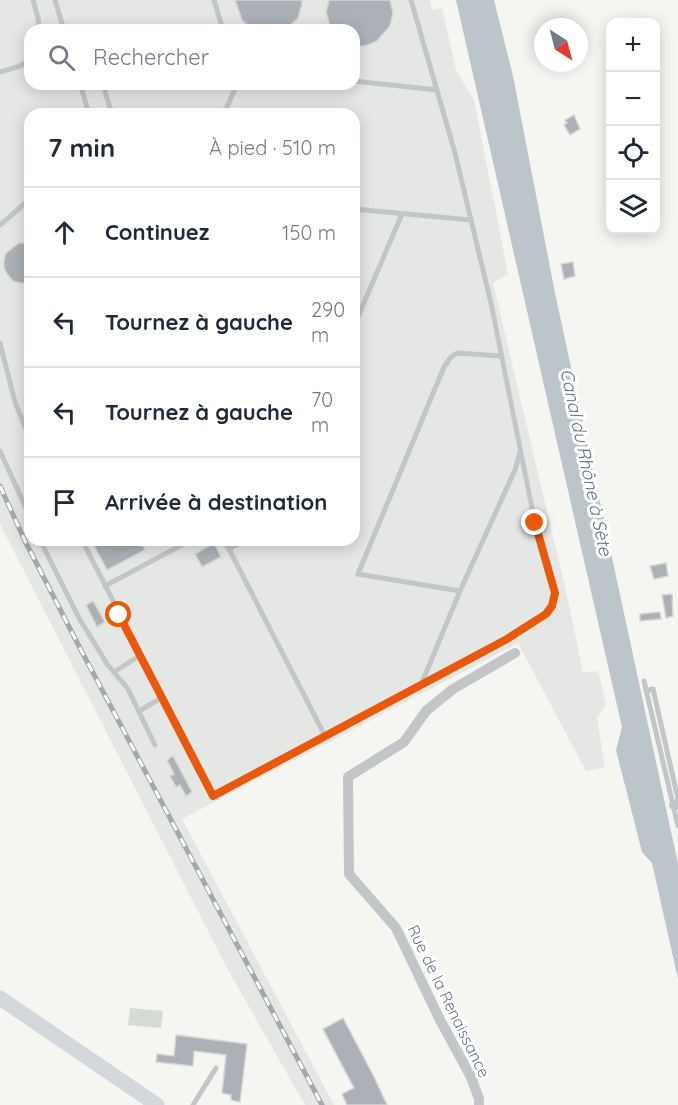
<!DOCTYPE html>
<html lang="fr">
<meta charset="utf-8">
<style>
body{margin:0;font-family:Quicksand,sans-serif;background:#f6f6f7;color:#1f2937}
.controls{position:absolute;right:18px;top:18px;display:grid;overflow:hidden;border-radius:12px;box-shadow:0 3px 15px #0003}
.controls button{width:54px;height:54px;display:grid;place-items:center;padding:0;border:0;border-bottom:2px solid #e0e1e3;background:#fff;color:#1f2937;font:30px sans-serif}
.compass{position:absolute;left:534px;top:18px;width:54px;height:54px;border-radius:50%;background:#fff;box-shadow:0 3px 15px #0003;rotate:144deg}
.stop{position:absolute;width:18px;height:18px;margin:-14px;border:4px solid #ea580c;border-radius:50%;background:#fff}
.stop.end{background:#ea580c;border-color:#fff;box-shadow:0 2px 6px #0008}
.list{margin:0;padding:0;list-style:none}
h2{display:flex;justify-content:space-between;align-items:center;height:78px;margin:0;padding:0 24px;font-size:26px}
h2 small{font-size:20px;font-weight:400;color:#747a83}
.list li{display:grid;grid-template-columns:39px 1fr auto;gap:18px;align-items:center;box-sizing:border-box;height:90px;padding:0 24px;border-top:2px solid #e0e1e3}
.list b{display:block;font-size:22px;white-space:nowrap}
.list em{font-size:20px;font-style:normal;color:#747a83}
.icon{flex:none;width:33px;height:33px;fill:none;stroke:currentColor;stroke-width:2;stroke-linecap:round;stroke-linejoin:round}
.map{position:relative;flex:none;width:678px;height:1105px;overflow:hidden}
.search{position:absolute;background:#fff;box-shadow:0 3px 15px #0003;left:24px;top:24px;width:336px;height:66px;display:flex;align-items:center;gap:15px;box-sizing:border-box;padding:0 21px;border-radius:18px;color:#747a83;font-size:22px}
.panel{position:absolute;background:#fff;box-shadow:0 3px 15px #0003;left:24px;top:108px;width:336px;height:438px;border-radius:18px}
.map>svg:first-child{display:block}
</style>
<div class="map">
<svg width="678" height="1105" viewBox="0 0 678 1105">
<rect width="100%" height="100%" fill="#f5f5f1"/>
<path fill="#e5e7e5" fill-rule="evenodd" d="M0,0H430L432,10L442,8L456,70L474,100L508,274L493,283L568,600L583,673L598,671L606,704L597,718L605,767L586,771L518,643L182,819L334,1105H305L228,970L0,524ZM30,30H354V84H30ZM30,114H354V540H30Z"/>
<path fill="#d5dcd2" d="M130,1008L163,1011L161,1028L128,1025Z"/>
<path fill="#bbc5ca" d="M456,0H494L513,76L555,293L678,864V979L652,863L642,852L616,750L622,727Z"/>
<g fill="#abb1b7" stroke="#d6d6d4" stroke-width="1.5">
<path d="M235,0H302V5L298,18L285,30H253L242,20Z"/>
<path d="M329,0H390L393,13L390,26L377,41L365,46H354V30H331L326,12Z"/>
<path d="M574,115L580,129L570,135L564,125L567,123L565,120Z"/>
<path d="M19,243H30V283H20L13,281L7,274L4,268V260L6,253Z"/>
<path d="M573,262L575,276L564,279L561,264Z"/>
<path d="M91,540H140L145,550L107,570Z"/>
<path d="M214,543L221,557L202,567L195,554Z"/>
<path d="M666,563L668,576L654,579L650,566Z"/>
<path d="M672,594L673,616L666,618L662,595Z"/>
<path d="M93,601L105,622L97,627L86,605Z"/>
<path d="M660,612L661,619L640,621V614Z"/>
<path d="M173,756L192,792L186,796L180,785L176,787L170,776L174,774L167,760Z"/>
<path d="M343,1018L374,1077L387,1105H347L342,1094L354,1088L323,1029Z"/>
<path d="M176,1035L247,1044L240,1102L231,1100V1095L222,1093L226,1055L194,1051L193,1066L156,1062L157,1054L174,1056Z"/>
</g>
<g fill="none" stroke-linecap="round" stroke-linejoin="round">
<g stroke="#c2c6c9" stroke-width="5">
<path d="M33,0L38,18L39,30"/>
<path d="M55,0L64,30"/>
<path d="M214,0L223,30"/>
<path d="M0,72L20,66L30,60"/>
<path d="M354,81L437,90"/>
<path d="M80,84L89,114"/>
<path d="M106,84L105,92L112,114"/>
<path d="M224,114L237,84"/>
<path d="M354,209L471,220"/>
<path d="M0,225L30,199"/>
<path d="M354,326L402,214"/>
<path d="M0,343L15,402L30,439"/>
<path d="M0,451L30,517"/>
<path d="M40,540L79,618L107,664L128,689L155,745"/>
<path d="M82,540L213,796L507,639L545,614L552,606L555,593L535,523L491,303L471,220L455,153L411,0"/>
<path d="M223,540L229,549L244,540"/>
<path d="M229,549L325,736"/>
<path d="M105,586L191,540"/>
<path d="M460,591L358,574L444,367L451,357L457,353L501,356"/>
<path d="M114,672L141,655"/>
<path d="M644,681L678,826"/>
<path d="M421,685L460,591L515,470L520,452"/>
<path d="M646,691L653,689L678,799"/>
<path d="M139,711L163,697"/>
<path d="M193,1105L216,1068"/>
</g>
<g stroke="#c2c6c9" stroke-width="10">
<path d="M674,805L678,804"/>
<path d="M479,1105V1099L471,1077L439,1018L396,928L349,874L348,777L404,742L426,711L453,689L515,653"/>
</g>
<path stroke="#d4d8dc" stroke-width="15" d="M0,998L157,1105"/>
<g stroke="#a3a8ae" stroke-width="5">
<path id="rail" d="M0,486L25,541L82,652L322,1105"/>
</g>
<use href="#rail" stroke="#fff" stroke-width="3" stroke-dasharray="9" stroke-linecap="butt"/>
</g>
<g fill="none" stroke-linecap="round" stroke-linejoin="round">
<path stroke="#ea580c" stroke-width="8" d="M119,615L213,796L507,639L546,614L552,606L555,593L535,523"/>
</g>
<g text-anchor="middle" stroke-width="6" stroke-linejoin="round" paint-order="stroke">
<g font-size="16" fill="#647382" stroke="#fff">
<text transform="translate(449 1001) rotate(64)" y="6">Rue de la Renaissance</text>
</g>
<g font-size="18" font-style="italic" fill="#60757f" stroke="#fff">
<text transform="translate(586 462) rotate(78)" y="6">Canal du Rhône à Sète</text>
</g>
</g>
</svg>
<div class="controls">
<button>+</button>
<button>−</button>
<button><svg class="icon" aria-label="locate" viewBox="0 0 24 24"><circle cx="12" cy="12" r="6"/><path d="M12 2v4M12 18v4M2 12h4M18 12h4"/></svg></button>
<button><svg class="icon" aria-label="layers" viewBox="0 0 24 24"><path d="M12 4l9 5-9 5-9-5zM3 14l9 5 9-5"/></svg></button>
</div>
<svg class="compass" viewBox="-18 -18 36 36"><path d="M0-13l5 13h-10z" fill="#e53935"/><path d="M0 13l5-13h-10z" fill="#747a83"/></svg>
<div class="stop" style="left:119px;top:615px"></div>
<div class="stop end" style="left:535px;top:523px"></div>
<div class="search"><svg class="icon" aria-label="search" viewBox="0 0 24 24"><circle cx="10" cy="10" r="6"/><path d="M15 15l6 6"/></svg>Rechercher</div>
<section class="panel">
<h2>7 min<small>À pied · 510 m</small></h2>
<ul class="list">
<li><svg class="icon" aria-label="ahead" viewBox="0 0 24 24"><path d="M12 20V5M6 11l6-6 6 6"/></svg><div><b>Continuez</b></div><em>150 m</em></li>
<li><svg class="icon" aria-label="left" viewBox="0 0 24 24"><path d="M17 20v-9H6M10 6l-5 5 5 5"/></svg><div><b>Tournez à gauche</b></div><em>290 m</em></li>
<li><svg class="icon" aria-label="left" viewBox="0 0 24 24"><path d="M17 20v-9H6M10 6l-5 5 5 5"/></svg><div><b>Tournez à gauche</b></div><em>70 m</em></li>
<li><svg class="icon" aria-label="arrive" viewBox="0 0 24 24"><path d="M6 21V4h12l-3 4 3 4H6"/></svg><div><b>Arrivée à destination</b></div></li>
</ul>
</section>
</div>
